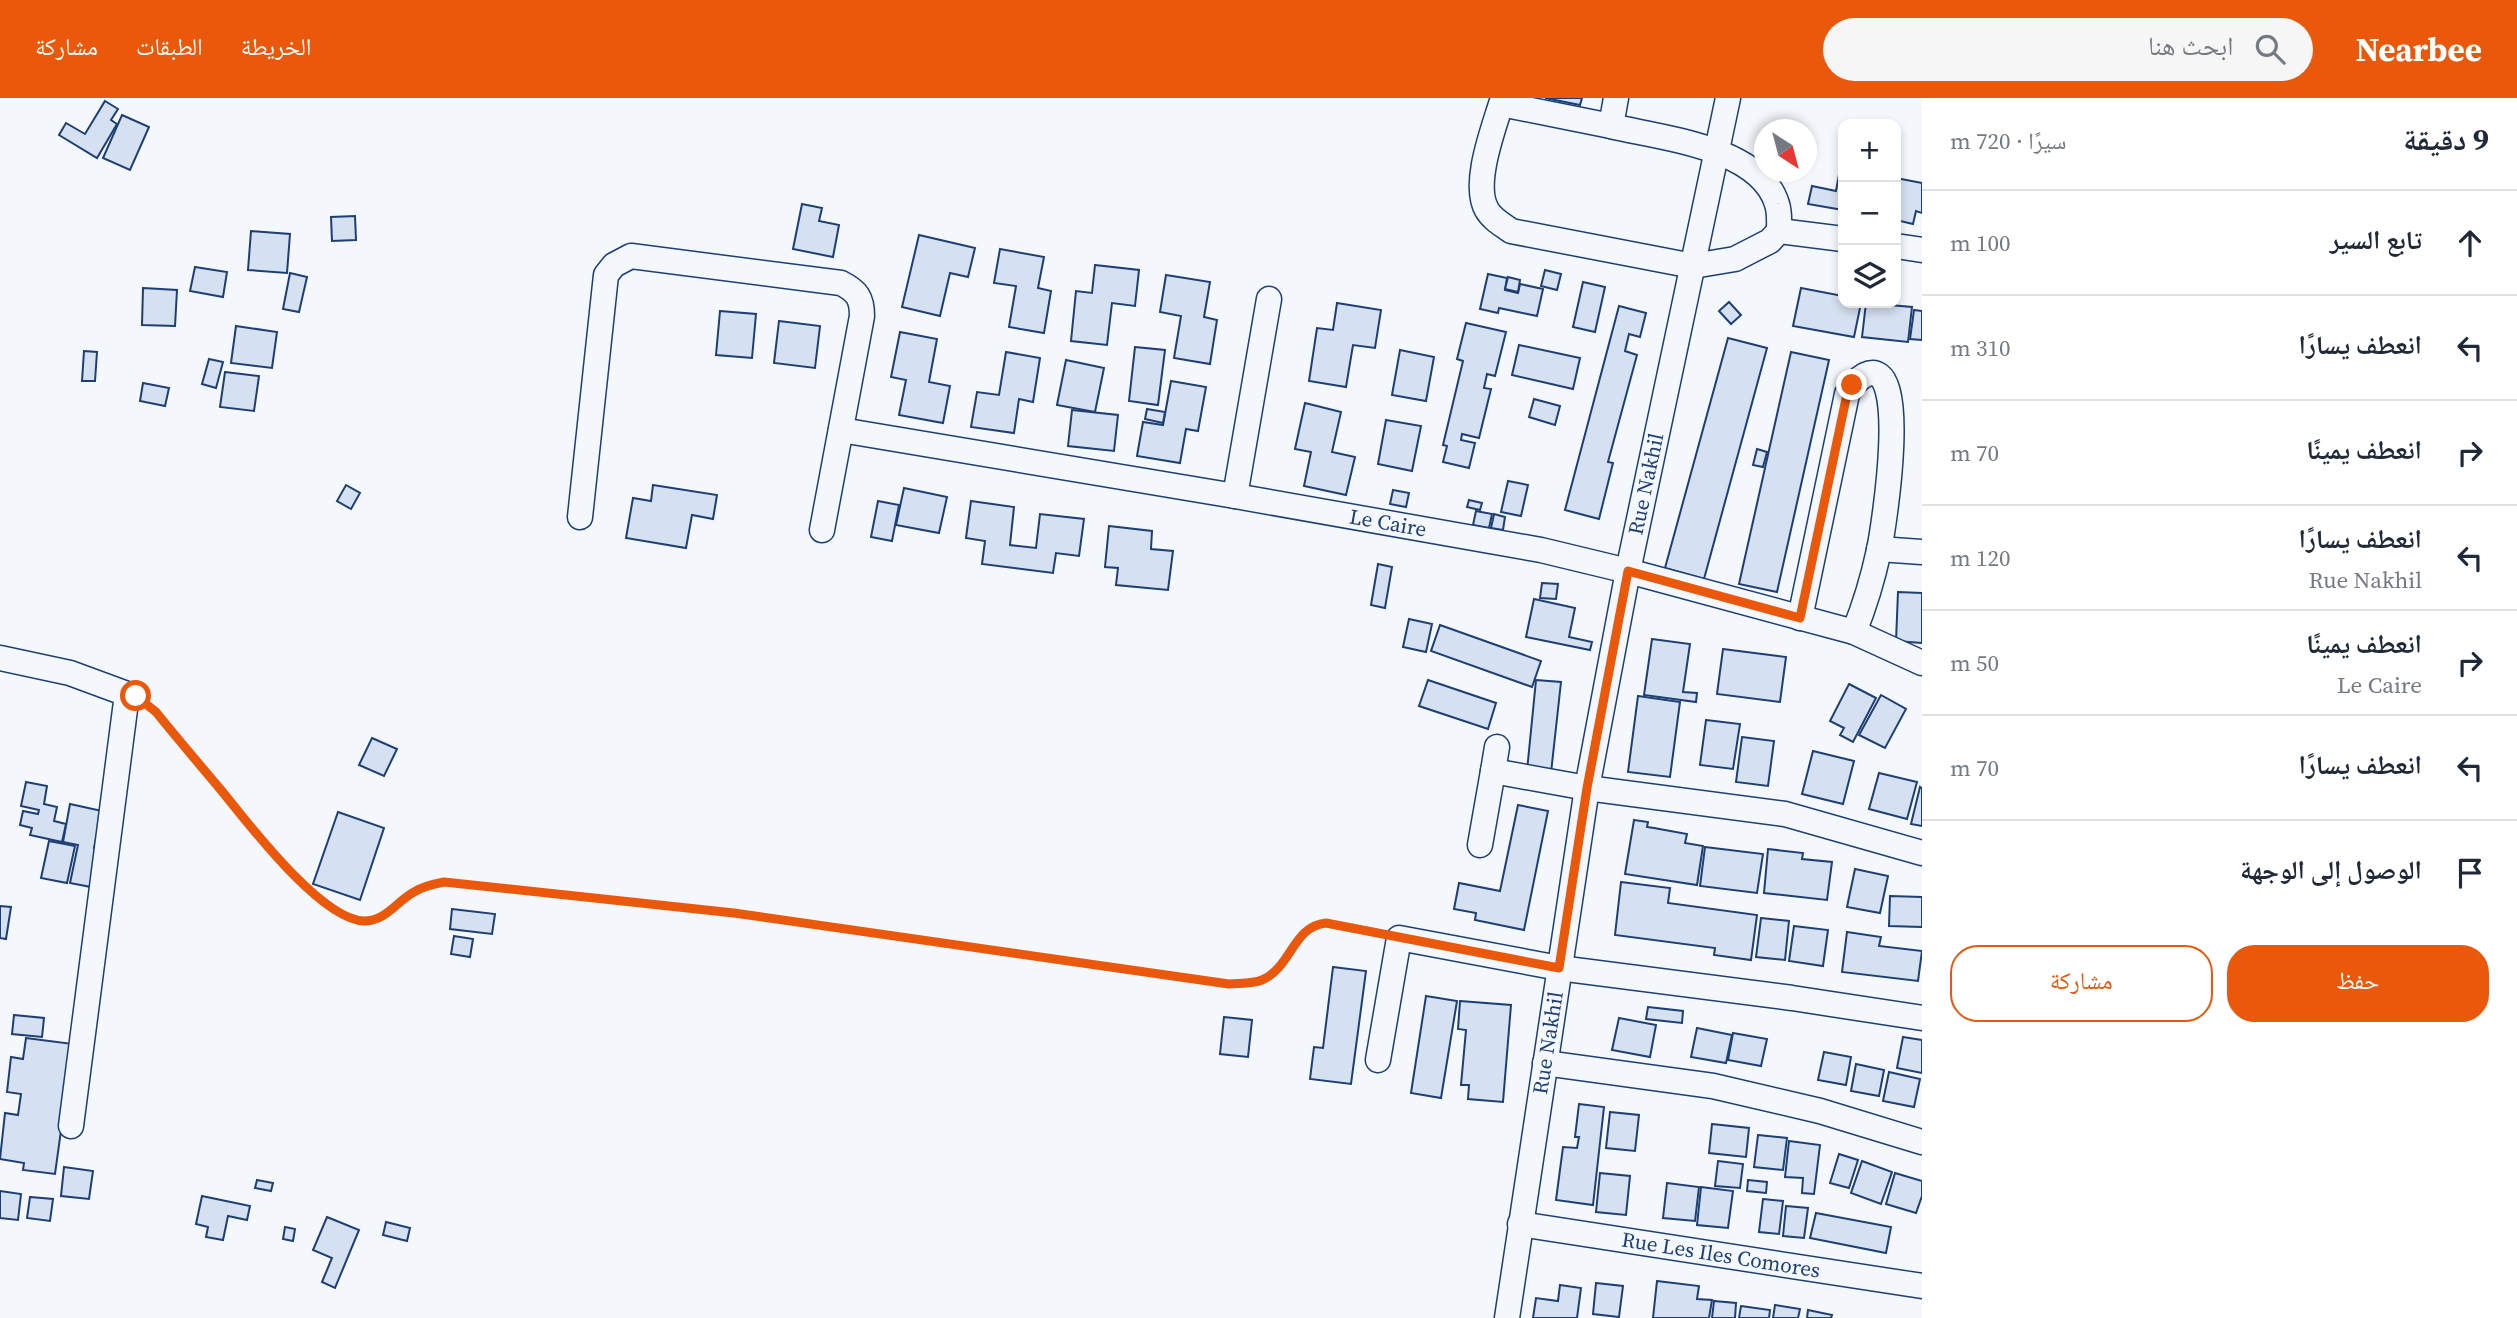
<!DOCTYPE html>
<html lang="ar">
<meta charset="utf-8">
<style>
body{margin:0;font-family:"Source Serif 4","Noto Naskh Arabic",serif;background:#f6f6f7;color:#1f2937;direction:rtl}
.controls{position:absolute;right:21px;top:21px;display:grid;overflow:hidden;border-radius:14px;box-shadow:0 4px 10px #0003}
.controls button{width:63px;height:63px;display:grid;place-items:center;padding:0;border:0;border-bottom:2px solid #e0e1e3;background:#fff;color:#1f2937;font:35px sans-serif}
.compass{position:absolute;left:1754px;top:21px;width:63px;height:63px;border-radius:50%;background:#fff;box-shadow:0 4px 10px #0003;rotate:144deg}
.stop{position:absolute;width:21px;height:21px;margin:-16px;border:5px solid #ea580c;border-radius:50%;background:#fff}
.stop.end{background:#ea580c;border-color:#fff;box-shadow:0 2px 7px #0008}
.list{margin:0;padding:0;list-style:none}
h2{display:flex;justify-content:space-between;align-items:center;height:91px;margin:0;padding:0 28px;font-size:30px}
h2 small{font-size:23px;font-weight:400;color:#747a83}
.list li{display:grid;grid-template-columns:46px 1fr auto;gap:21px;align-items:center;box-sizing:border-box;height:105px;padding:0 28px;border-top:2px solid #e0e1e3}
.list b{display:block;font-size:26px;white-space:nowrap}
.list p{margin:0;font-size:23px;white-space:nowrap;color:#747a83}
.list em{font-size:23px;font-style:normal;color:#747a83}
.actions{display:flex;gap:14px;padding:21px 28px}
.actions a{flex:1;padding:16px 0;border:2px solid #ea580c;border-radius:28px;text-align:center;font-size:24px;color:#ea580c}
.actions .main{background:#ea580c;color:#fff}
.icon{flex:none;width:38px;height:38px;fill:none;stroke:currentColor;stroke-width:2;stroke-linecap:round;stroke-linejoin:round}
.map{position:relative;flex:none;width:1922px;height:1220px;overflow:hidden;direction:ltr}
header{display:flex;align-items:center;gap:42px;box-sizing:border-box;height:98px;padding:0 35px;background:#ea580c;color:#fff}
header strong{font-size:33px}
nav{display:flex;gap:38px;margin-inline-start:auto;font-size:24px}
.search{width:490px;height:63px;background:#f6f6f7;display:flex;align-items:center;gap:18px;box-sizing:border-box;padding:0 24px;border-radius:38px;color:#747a83;font-size:26px}
main{display:flex}
aside{flex:1;background:#fff}
.map>svg:first-child{display:block}
</style>
<header>
<strong>Nearbee</strong>
<div class="search"><svg class="icon" aria-label="search" viewBox="0 0 24 24"><circle cx="10" cy="10" r="6"/><path d="M15 15l6 6"/></svg>ابحث هنا</div>
<nav><a>الخريطة</a><a>الطبقات</a><a>مشاركة</a></nav>
</header>
<main>
<aside>
<h2>9 دقيقة<small>سيرًا · 720 m</small></h2>
<ul class="list">
<li><svg class="icon" aria-label="ahead" viewBox="0 0 24 24"><path d="M12 20V5M6 11l6-6 6 6"/></svg><div><b>تابع السير</b></div><em>100 m</em></li>
<li><svg class="icon" aria-label="left" viewBox="0 0 24 24"><path d="M17 20v-9H6M10 6l-5 5 5 5"/></svg><div><b>انعطف يسارًا</b></div><em>310 m</em></li>
<li><svg class="icon" aria-label="right" viewBox="0 0 24 24"><path d="M7 20v-9h11M14 6l5 5-5 5"/></svg><div><b>انعطف يمينًا</b></div><em>70 m</em></li>
<li><svg class="icon" aria-label="left" viewBox="0 0 24 24"><path d="M17 20v-9H6M10 6l-5 5 5 5"/></svg><div><b>انعطف يسارًا</b><p>Rue Nakhil</p></div><em>120 m</em></li>
<li><svg class="icon" aria-label="right" viewBox="0 0 24 24"><path d="M7 20v-9h11M14 6l5 5-5 5"/></svg><div><b>انعطف يمينًا</b><p>Le Caire</p></div><em>50 m</em></li>
<li><svg class="icon" aria-label="left" viewBox="0 0 24 24"><path d="M17 20v-9H6M10 6l-5 5 5 5"/></svg><div><b>انعطف يسارًا</b></div><em>70 m</em></li>
<li><svg class="icon" aria-label="arrive" viewBox="0 0 24 24"><path d="M6 21V4h12l-3 4 3 4H6"/></svg><div><b>الوصول إلى الوجهة</b></div></li>
</ul>
<div class="actions"><a class="main">حفظ</a><a>مشاركة</a></div>
</aside>
<div class="map">
<svg width="1922" height="1220" viewBox="0 0 1922 1220">
<rect width="100%" height="100%" fill="#f4f7fb"/>
<g fill="#d5e0f0" stroke="#1d3f73" stroke-width="2">
<path d="M1545,0H1582L1580,7Z"/>
<path d="M105,3L118,11L111,22L117,26L97,60L59,37L66,25L85,36Z"/>
<path d="M122,17L149,29L130,72L103,60Z"/>
<path d="M1840,71L1843,72V112L1808,106L1812,88L1836,93Z"/>
<path d="M1896,80L1922,85V115L1916,113L1913,126L1896,122Z"/>
<path d="M802,106L822,110L819,123L839,127L833,159L793,151Z"/>
<path d="M355,118L356,142L332,143L331,119Z"/>
<path d="M251,133L290,136L287,175L248,172Z"/>
<path d="M919,137L975,150L968,179L950,175L940,218L902,209Z"/>
<path d="M1000,151L1044,159L1038,190L1051,193L1044,235L1009,229L1016,188L994,185Z"/>
<path d="M1095,167L1139,172L1135,208L1112,205L1107,247L1071,243L1076,193L1092,195Z"/>
<path d="M195,169L227,174L223,199L190,193Z"/>
<path d="M1545,172L1561,176L1557,192L1541,188Z"/>
<path d="M290,175L307,179L299,214L283,211Z"/>
<path d="M1488,176L1507,180L1505,192L1518,195L1520,186L1543,191L1537,218L1499,210L1498,215L1480,211Z"/>
<path d="M1166,177L1210,184L1204,219L1217,222L1210,266L1174,260L1181,218L1160,214Z"/>
<path d="M1508,179L1520,182L1518,194L1505,191Z"/>
<path d="M1583,184L1605,189L1595,234L1573,229Z"/>
<path d="M143,190L177,192L175,228L142,227Z"/>
<path d="M1801,190L1843,198V205H1861L1854,239L1793,228Z"/>
<path d="M1729,204L1741,217L1731,226L1719,213Z"/>
<path d="M1337,205L1381,212L1375,250L1353,247L1346,289L1309,283L1317,230L1333,232Z"/>
<path d="M1866,205L1912,209L1908,244L1862,239Z"/>
<path d="M1619,208L1646,215L1640,239L1629,236L1625,253L1637,257L1608,364L1613,365L1599,421L1565,412Z"/>
<path d="M1914,212L1922,213V242L1910,241Z"/>
<path d="M720,213L756,216L752,260L716,257Z"/>
<path d="M779,223L820,228L815,270L774,265Z"/>
<path d="M1466,225L1506,234L1495,278L1487,276L1484,290L1491,291L1479,340L1462,336L1461,342L1475,345L1469,370L1443,364L1447,348L1443,347L1463,263L1457,261Z"/>
<path d="M236,228L277,234L272,270L231,265Z"/>
<path d="M900,234L937,241L929,284L950,288L943,325L899,317L906,282L891,279Z"/>
<path d="M1728,240L1767,250L1704,481L1665,470Z"/>
<path d="M1519,247L1580,260L1573,291L1512,277Z"/>
<path d="M1135,249L1165,252L1158,307L1129,303Z"/>
<path d="M1400,252L1434,259L1426,303L1392,297Z"/>
<path d="M84,253L97,254L95,283H82Z"/>
<path d="M1006,254L1040,260L1033,304L1019,301L1014,335L971,329L977,294L999,297Z"/>
<path d="M1791,254L1829,262L1777,494L1739,486Z"/>
<path d="M209,261L223,264L216,290L202,286Z"/>
<path d="M1066,262L1104,270L1095,314L1057,307Z"/>
<path d="M225,274L259,278L254,313L220,309Z"/>
<path d="M1171,283L1206,289L1198,333L1186,331L1180,365L1137,358L1143,324L1163,327Z"/>
<path d="M143,285L169,290L165,308L140,303Z"/>
<path d="M1534,301L1560,308L1555,327L1529,319Z"/>
<path d="M1305,305L1341,314L1332,354L1355,359L1346,397L1304,388L1311,354L1295,351Z"/>
<path d="M1147,311L1165,314L1163,325L1145,321Z"/>
<path d="M1072,312L1118,317L1114,353L1068,348Z"/>
<path d="M1386,322L1421,328L1412,373L1378,366Z"/>
<path d="M1757,351L1767,354L1763,369L1753,367Z"/>
<path d="M1508,383L1528,387L1521,418L1501,414Z"/>
<path d="M346,387L360,395L351,411L337,403Z"/>
<path d="M653,387L717,397L713,421L692,417L686,450L626,440L633,400L651,403Z"/>
<path d="M904,390L947,399L939,435L896,427Z"/>
<path d="M1393,392L1409,395L1406,409L1390,406Z"/>
<path d="M1469,402L1482,405L1480,412L1467,409Z"/>
<path d="M878,403L899,407L892,443L871,439Z"/>
<path d="M971,403L1014,409L1010,447L1036,450L1040,416L1084,421L1079,458L1056,455L1053,475L982,466L985,443L966,440Z"/>
<path d="M1476,413L1492,416L1489,430L1473,427Z"/>
<path d="M1494,416L1505,419L1503,432L1491,430Z"/>
<path d="M1109,428L1152,433L1151,451L1173,453L1168,492L1116,487L1118,470L1105,469Z"/>
<path d="M1378,466L1392,469L1385,510L1371,507Z"/>
<path d="M1542,485L1558,486L1556,501L1540,500Z"/>
<path d="M1898,494L1922,495V545L1896,543Z"/>
<path d="M1534,501L1575,510L1569,539L1592,544L1590,552L1526,539Z"/>
<path d="M1409,521L1432,526L1426,554L1403,549Z"/>
<path d="M1440,527L1541,563L1532,589L1431,553Z"/>
<path d="M1652,541L1690,546L1683,594L1697,595L1696,604L1644,597Z"/>
<path d="M1723,551L1786,559L1780,604L1717,596Z"/>
<path d="M1428,582L1496,605L1488,631L1419,608Z"/>
<path d="M1536,582L1561,584L1551,675L1527,673Z"/>
<path d="M1849,586L1876,600L1853,644L1840,637L1844,630L1830,623Z"/>
<path d="M1881,597L1906,611L1885,650L1859,637Z"/>
<path d="M1638,598L1680,604L1670,679L1628,674Z"/>
<path d="M1706,622L1740,626L1733,671L1700,667Z"/>
<path d="M1742,639L1774,643L1768,688L1736,684Z"/>
<path d="M372,640L397,651L384,678L359,667Z"/>
<path d="M1813,653L1854,663L1843,706L1802,696Z"/>
<path d="M1879,675L1917,684L1907,721L1869,711Z"/>
<path d="M26,684L47,688L44,706L57,709L54,723L66,726L62,744L30,737L32,730L20,727L23,713L38,716L39,712L21,708Z"/>
<path d="M1920,689L1922,690V728L1911,726Z"/>
<path d="M70,706L102,713L94,750L104,752L96,790L70,785L78,747L63,744Z"/>
<path d="M1518,707L1548,713L1524,832L1475,822L1476,815L1454,811L1459,785L1500,793Z"/>
<path d="M338,714L384,730L360,802L313,786Z"/>
<path d="M1634,722L1648,724L1647,729L1654,730L1687,736L1685,745L1703,748L1697,787L1625,776Z"/>
<path d="M49,743L75,748L67,785L41,780Z"/>
<path d="M1705,749L1763,756L1757,795L1700,788Z"/>
<path d="M1768,751L1803,755L1802,761L1832,764L1827,802L1764,795Z"/>
<path d="M1855,771L1888,778L1880,815L1847,809Z"/>
<path d="M1621,784L1670,790L1668,805L1757,817L1751,862L1714,857L1715,850L1615,837Z"/>
<path d="M1890,798L1922,799V829L1889,828Z"/>
<path d="M0,808L11,809L6,841L0,840Z"/>
<path d="M452,811L495,816L492,836L450,831Z"/>
<path d="M1761,820L1789,823L1785,862L1756,859Z"/>
<path d="M1794,828L1828,832L1823,868L1789,863Z"/>
<path d="M1847,834L1881,839L1879,848L1922,853L1918,883L1842,874Z"/>
<path d="M454,838L473,841L470,859L451,856Z"/>
<path d="M1333,869L1366,873L1351,986L1310,981L1314,949L1323,950Z"/>
<path d="M1426,898L1457,903L1441,1000L1411,995Z"/>
<path d="M1460,903L1511,907L1503,1004L1468,1001L1469,987H1461L1466,932L1458,931Z"/>
<path d="M1648,909L1683,913L1682,925L1646,921Z"/>
<path d="M14,917L44,920L42,939L12,936Z"/>
<path d="M1224,919L1252,922L1248,959L1220,956Z"/>
<path d="M1619,920L1656,927L1650,959L1612,952Z"/>
<path d="M1697,930L1732,937L1726,965L1691,959Z"/>
<path d="M1733,935L1767,941L1761,968L1728,962Z"/>
<path d="M1903,939L1922,942V975L1897,970Z"/>
<path d="M26,940L73,946L55,1076L23,1072L24,1065L0,1061L5,1015L18,1017L21,996L7,994L11,959L23,961Z"/>
<path d="M1824,954L1851,959L1846,987L1818,982Z"/>
<path d="M1856,966L1884,972L1879,998L1851,993Z"/>
<path d="M1889,974L1920,981L1914,1009L1883,1003Z"/>
<path d="M1579,1006L1604,1009L1593,1107L1556,1102L1563,1049L1577,1050L1579,1039H1575Z"/>
<path d="M1610,1014L1639,1017L1635,1053L1606,1050Z"/>
<path d="M1712,1026L1749,1030L1746,1059L1709,1055Z"/>
<path d="M1758,1037L1787,1040L1783,1072L1754,1069Z"/>
<path d="M1789,1043L1820,1047L1814,1096L1802,1095L1803,1080L1785,1079Z"/>
<path d="M1839,1056L1858,1062L1849,1090L1830,1085Z"/>
<path d="M1718,1063L1743,1066L1740,1090L1715,1088Z"/>
<path d="M1862,1063L1892,1074L1881,1106L1851,1095Z"/>
<path d="M64,1069L93,1073L89,1101L61,1098Z"/>
<path d="M1600,1075L1630,1078L1626,1117L1596,1114Z"/>
<path d="M1895,1075L1922,1083V1098L1916,1115L1886,1106Z"/>
<path d="M257,1082L273,1085L271,1093L255,1090Z"/>
<path d="M1748,1082L1767,1084L1766,1095L1747,1093Z"/>
<path d="M1667,1085L1699,1089L1695,1123L1663,1120Z"/>
<path d="M1701,1089L1733,1093L1728,1130L1697,1127Z"/>
<path d="M0,1093L21,1096L18,1122L0,1120Z"/>
<path d="M202,1098L250,1108L247,1122L228,1118L223,1142L206,1139L208,1129L196,1126Z"/>
<path d="M30,1099L53,1101L50,1123L27,1120Z"/>
<path d="M1763,1101L1783,1103L1779,1136L1759,1134Z"/>
<path d="M1786,1108L1808,1110L1804,1140L1783,1138Z"/>
<path d="M1816,1115L1891,1129L1886,1155L1810,1140Z"/>
<path d="M327,1119L359,1132L335,1190L322,1184L332,1160L313,1152Z"/>
<path d="M386,1124L410,1130L407,1143L383,1137Z"/>
<path d="M285,1129L295,1131L293,1143L283,1141Z"/>
<path d="M1657,1183L1699,1188L1697,1201L1712,1202L1709,1220H1653Z"/>
<path d="M1596,1185L1623,1188L1619,1219L1593,1216Z"/>
<path d="M1560,1187L1581,1190L1577,1220H1533L1536,1200L1558,1203Z"/>
<path d="M1714,1203L1736,1205L1735,1220H1712Z"/>
<path d="M1775,1207L1800,1211L1798,1220H1773Z"/>
<path d="M1741,1208L1770,1212L1769,1220H1739Z"/>
<path d="M1808,1212L1832,1217L1831,1220H1807Z"/>
</g>
<g fill="none" stroke-linecap="round" stroke-linejoin="round">
<g stroke="#1d3f73" stroke-width="27">
<g id="minor">
<path d="M1616,0L1611,28C1661,40 1760,49 1777,106C1780,115 1779,124 1779,133"/>
<path d="M1611,28L1501,6C1493,32 1472,87 1487,112C1492,121 1503,127 1511,133L1693,168L1735,161L1770,143L1779,133L1843,141"/>
<path d="M1896,148L1922,152"/>
<path d="M841,332L1235,398L1541,452L1628,473L1854,534L1922,565"/>
<path d="M1235,398L1269,201"/>
<path d="M580,419L606,177L614,167L631,158L841,185C857,193 862,200 862,218L822,432"/>
<path d="M1879,451L1922,454"/>
<path d="M1800,520L1847,296C1852,288 1856,282 1865,277C1912,255 1883,433 1879,452C1873,480 1865,507 1854,534"/>
<path d="M0,560L70,575L127,596L71,1028"/>
<path d="M1493,673L1497,649"/>
<path d="M1480,747L1493,673L1587,690L1785,716L1922,755"/>
<path d="M1378,962L1399,840L1559,870L1792,900L1922,920"/>
<path d="M1545,965L1713,988L1820,1013L1922,1044"/>
<path d="M1520,1126L1922,1188"/>
<path d="M1507,1220L1587,690L1628,473L1728,0"/>
</g>
</g>
<path stroke="#5e769c" stroke-width="3.5" stroke-dasharray="5 3.5" stroke-linecap="butt" d="M147,606L268,751L293,777L338,812L357,821L372,822L383,818L415,793L444,784L734,815L1229,886C1240,885 1252,886 1262,882C1288,872 1294,830 1318,826C1335,823 1359,832 1377,836"/>
<use href="#minor" stroke="#f4f7fb" stroke-width="24"/>
</g>
<g fill="none" stroke-linecap="round" stroke-linejoin="round">
<path stroke="#ea580c" stroke-width="9" d="M136,598L156,614C177,640 199,666 221,692C247,724 321,822 364,823C386,823 397,803 414,794C423,788 434,786 444,784L734,815L1229,886C1240,885 1252,886 1262,882C1291,870 1293,828 1326,825L1559,870L1587,690L1628,473L1800,520L1847,296L1852,287"/>
</g>
<g text-anchor="middle" stroke-width="5" stroke-linejoin="round" paint-order="stroke">
<g font-size="21" fill="#1d3f73" stroke="#f4f7fb">
<text transform="translate(1646 386) rotate(-78)" y="7">Rue Nakhil</text>
<text transform="translate(1388 425) rotate(10)" y="7">Le Caire</text>
<text transform="translate(1548 945) rotate(-81)" y="7">Rue Nakhil</text>
<text transform="translate(1721 1157) rotate(9)" y="7">Rue Les Iles Comores</text>
</g>
</g>
</svg>
<div class="controls">
<button>+</button>
<button>−</button>
<button><svg class="icon" aria-label="layers" viewBox="0 0 24 24"><path d="M12 4l9 5-9 5-9-5zM3 14l9 5 9-5"/></svg></button>
</div>
<svg class="compass" viewBox="-18 -18 36 36"><path d="M0-13l5 13h-10z" fill="#e53935"/><path d="M0 13l5-13h-10z" fill="#747a83"/></svg>
<div class="stop" style="left:136px;top:598px"></div>
<div class="stop end" style="left:1852px;top:287px"></div>
</div>
</main>
